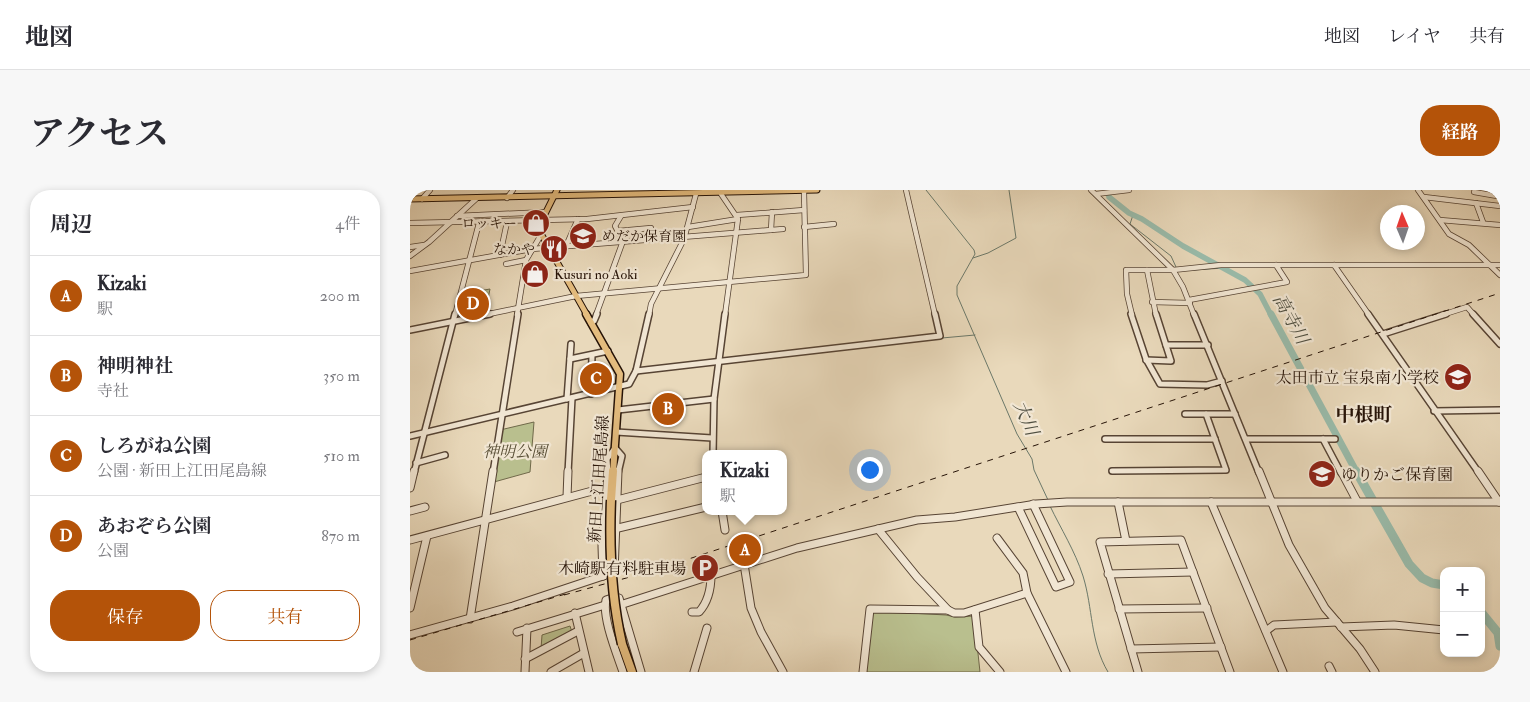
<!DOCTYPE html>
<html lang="ja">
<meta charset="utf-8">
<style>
body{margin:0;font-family:"IM FELL Double Pica","Noto Serif JP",serif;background:#f7f7f7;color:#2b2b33}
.controls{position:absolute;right:15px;bottom:15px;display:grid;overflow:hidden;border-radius:10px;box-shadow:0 2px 8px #0003}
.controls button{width:45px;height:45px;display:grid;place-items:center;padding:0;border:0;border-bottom:1px solid #e1e1e2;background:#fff;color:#2b2b33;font:25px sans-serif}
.compass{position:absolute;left:970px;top:15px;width:45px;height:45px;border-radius:50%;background:#fff;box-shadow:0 2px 8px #0003;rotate:358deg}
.you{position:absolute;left:459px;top:279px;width:18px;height:18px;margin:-12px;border:4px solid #fff;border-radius:50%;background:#1a73e8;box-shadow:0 0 0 8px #1a73e833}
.badge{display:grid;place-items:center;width:32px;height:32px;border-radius:50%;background:#b45309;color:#fff;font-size:16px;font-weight:700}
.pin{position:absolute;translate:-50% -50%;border:2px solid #fff;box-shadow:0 1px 5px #0006}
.popup{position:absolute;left:292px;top:260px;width:85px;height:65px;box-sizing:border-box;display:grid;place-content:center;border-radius:10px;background:#fff;filter:drop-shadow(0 1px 4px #0005);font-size:16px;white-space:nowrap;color:#7c7c81}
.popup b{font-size:19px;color:#2b2b33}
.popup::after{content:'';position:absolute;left:50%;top:100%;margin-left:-10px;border:10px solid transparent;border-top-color:#fff}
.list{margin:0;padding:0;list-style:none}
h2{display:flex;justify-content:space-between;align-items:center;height:65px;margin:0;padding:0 20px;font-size:21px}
h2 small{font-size:16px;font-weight:400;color:#7c7c81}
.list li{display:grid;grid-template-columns:32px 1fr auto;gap:15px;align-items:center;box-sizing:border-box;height:80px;padding:0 20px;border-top:1px solid #e1e1e2}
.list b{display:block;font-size:19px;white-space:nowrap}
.list p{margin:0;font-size:16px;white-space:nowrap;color:#7c7c81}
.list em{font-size:16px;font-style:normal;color:#7c7c81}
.actions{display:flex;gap:10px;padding:15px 20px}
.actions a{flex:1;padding:11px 0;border:1px solid #b45309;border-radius:20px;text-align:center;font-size:18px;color:#b45309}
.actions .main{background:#b45309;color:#fff}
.map{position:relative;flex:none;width:1090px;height:482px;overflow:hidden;border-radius:20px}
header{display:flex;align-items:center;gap:30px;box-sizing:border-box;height:70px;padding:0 25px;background:#fff;border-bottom:1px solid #e1e1e2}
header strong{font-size:24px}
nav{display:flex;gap:28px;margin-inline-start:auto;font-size:18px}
.intro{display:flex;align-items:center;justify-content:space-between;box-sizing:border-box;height:120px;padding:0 30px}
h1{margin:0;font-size:35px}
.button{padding:12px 22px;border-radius:20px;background:#b45309;color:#fff;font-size:18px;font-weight:700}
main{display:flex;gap:30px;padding:0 30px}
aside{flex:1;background:#fff;border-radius:20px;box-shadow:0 2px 8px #0003}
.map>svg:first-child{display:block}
</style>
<header>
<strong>地図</strong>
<nav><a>地図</a><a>レイヤ</a><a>共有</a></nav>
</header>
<div class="intro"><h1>アクセス</h1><a class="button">経路</a></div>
<main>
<aside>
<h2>周辺<small>4件</small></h2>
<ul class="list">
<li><span class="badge">A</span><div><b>Kizaki</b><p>駅</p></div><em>200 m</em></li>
<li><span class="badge">B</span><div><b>神明神社</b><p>寺社</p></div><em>350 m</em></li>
<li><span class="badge">C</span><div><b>しろがね公園</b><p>公園 · 新田上江田尾島線</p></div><em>510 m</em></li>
<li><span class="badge">D</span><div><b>あおぞら公園</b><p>公園</p></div><em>870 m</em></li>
</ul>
<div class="actions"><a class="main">保存</a><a>共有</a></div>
</aside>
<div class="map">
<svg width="1090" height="482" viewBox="0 0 1090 482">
<rect width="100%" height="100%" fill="#e9d9bb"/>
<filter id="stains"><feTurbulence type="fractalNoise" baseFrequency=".004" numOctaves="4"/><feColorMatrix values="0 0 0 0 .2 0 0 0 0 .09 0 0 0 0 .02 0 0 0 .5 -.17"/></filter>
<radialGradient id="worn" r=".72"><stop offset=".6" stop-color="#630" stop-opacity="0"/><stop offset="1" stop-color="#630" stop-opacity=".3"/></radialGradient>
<g fill="#b9bf8e" stroke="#70694a">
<path d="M80,99L75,124L45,131L52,104Z"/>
<path d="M124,232L120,282L84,292L90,240Z"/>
<path d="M463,421L536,425L545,427L564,426L570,482H455L460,424Z"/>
<path d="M160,436L162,442L131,459L132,445Z"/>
</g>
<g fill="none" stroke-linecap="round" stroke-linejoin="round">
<g stroke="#6b7869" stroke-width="1">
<path d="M516,0L564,60L565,64L547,96V105L607,244L622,269L624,280L638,310"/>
<path d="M723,25L720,34L761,66L766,77"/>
<path d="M563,68L578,63L606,48L599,0"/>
<path d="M768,81L814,78"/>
<path d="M532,148L565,145"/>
<path d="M640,316C651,339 665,361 673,386C683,418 680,452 698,482"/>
</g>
<path stroke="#9ba" stroke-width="5.5" d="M698,0L699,7L719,23L732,29L773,56L835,90L850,104L861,125"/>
<path stroke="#9ba" stroke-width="7" d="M861,124L947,283"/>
<g stroke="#9ba" stroke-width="9">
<path d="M946,281L999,374L1012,388L1022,393L1034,395"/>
<path d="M1071,422L1088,443L1090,456"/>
</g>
<g stroke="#574434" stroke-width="6">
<g id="minor-far2">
<path d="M496,0L525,125"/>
<path d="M681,0L763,80L773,97L784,125"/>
<path d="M1008,0L1039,44L1059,55L1090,85"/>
<path d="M1064,2L1087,6L1085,0"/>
<path d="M311,4L328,29L315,125"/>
<path d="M686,4L719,0"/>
<path d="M1014,7L1090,16"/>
<path d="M97,8L103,0"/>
<path d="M12,9L20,0"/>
<path d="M1066,13L1073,32"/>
<path d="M327,25L394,20"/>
<path d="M47,26L136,22"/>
<path d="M1030,30L1090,35"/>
<path d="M0,33L177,29L283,17"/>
<path d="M278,37L328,29"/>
<path d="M394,37L424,34"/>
<path d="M361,40L362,22"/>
<path d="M208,41L241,38"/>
<path d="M156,56L168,29"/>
<path d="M0,57L14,55"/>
<path d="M90,65L97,32"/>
<path d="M0,66L19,52L67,8"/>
<path d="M96,74L116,70"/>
<path d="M924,75L959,125"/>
<path d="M737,80L746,125"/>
<path d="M0,81L122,59L373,39"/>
<path d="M779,110L877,92L866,75"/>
<path d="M742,112L780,113"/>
<path d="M45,125L69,33"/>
<path d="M74,125L166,106L396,85L394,2"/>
<path d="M107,125L116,70L131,45"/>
<path d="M186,125L213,51L205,36L211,26"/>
<path d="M239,125L241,114L274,49L286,4"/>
<path d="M722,125L717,104L716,80H763L811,75H1090"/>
<path d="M1032,125L1057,117L1064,125"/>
</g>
</g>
<g stroke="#574434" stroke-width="8">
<g id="minor-far1">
<path d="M721,124L736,169L750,194L797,195L812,191"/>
<path d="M784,124L849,283"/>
<path d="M958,124L1069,283"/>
<path d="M1063,124L1090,154"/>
<path d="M181,133L184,131L187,124"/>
<path d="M0,140L80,124"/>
<path d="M973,144L1036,124"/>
<path d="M756,155H798"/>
<path d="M160,169L198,161"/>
<path d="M736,170L761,171L746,124"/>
<path d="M226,181L530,146L525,124"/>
<path d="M181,204L182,165"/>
<path d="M157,209L161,154"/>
<path d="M208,220L304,209"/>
<path d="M1024,221L1090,220"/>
<path d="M775,224H825"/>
<path d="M206,242L302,248"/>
<path d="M0,246L219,194L226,181L239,124"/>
<path d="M695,249H805"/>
<path d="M836,249H925"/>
<path d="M913,249L931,283"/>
<path d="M303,264L304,209L315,124"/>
<path d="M6,273L35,265"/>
<path d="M702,281L816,280L796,224"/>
<path d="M4,283L45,124"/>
<path d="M83,283L108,124"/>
<path d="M158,283L162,208"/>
<path d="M198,283L197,269L205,258L212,266L208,283"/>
</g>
</g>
<g stroke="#574434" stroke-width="9">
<g id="minor">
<path d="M849,281L879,355L915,418L950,459L965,482"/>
<path d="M931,281L947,311"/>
<path d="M1068,281L1089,312"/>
<path d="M0,298L4,281"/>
<path d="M157,307L158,281"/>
<path d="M207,310L296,287"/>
<path d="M708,312L716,351"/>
<path d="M801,312L873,482"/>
<path d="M608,317L646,397L660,392L623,314"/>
<path d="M0,321L15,317"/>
<path d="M312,321L315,340"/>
<path d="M204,339L296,317"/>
<path d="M468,339L507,387L538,420"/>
<path d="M587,348L613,383L617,403L656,482"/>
<path d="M0,350L197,297"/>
<path d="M334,374L341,418L351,442L373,482"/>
<path d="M698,384L783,382"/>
<path d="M193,386L192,356L198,281"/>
<path d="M193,386L204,382L208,281"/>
<path d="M210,415L387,358L507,330L545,327L626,314L657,312H1090"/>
<path d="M0,418L17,346"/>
<path d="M709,419L797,418"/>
<path d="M565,420L569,457L590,482"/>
<path d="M282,422H289C298,412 301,398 301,385"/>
<path d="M165,423L179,482"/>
<path d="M60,429L83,281"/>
<path d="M931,437L984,435L1034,440"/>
<path d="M856,441L864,435L927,432"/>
<path d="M107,442L195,415"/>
<path d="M0,445L103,416L193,386"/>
<path d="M721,459L811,457"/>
<path d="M115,469L168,441"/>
<path d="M919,476L922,482"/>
<path d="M115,482L117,438"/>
<path d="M141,482L174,463"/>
<path d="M213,482C207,464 192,428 196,410L205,407L209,408L231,482"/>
<path d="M284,482L297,438"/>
<path d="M453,482L460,419L538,420L544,423H554L617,403"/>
<path d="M728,482L690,352L771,350L820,482"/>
</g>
</g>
<g stroke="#261307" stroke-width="7">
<g id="major-far2">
<path d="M147,0L129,36L130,42L177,125"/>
<path d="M0,9L407,0"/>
</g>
</g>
<g stroke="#261307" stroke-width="9">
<path id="major-far1" d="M176,124L210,184L203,283"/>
</g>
<g stroke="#261307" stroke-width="11">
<g id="major">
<path d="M201,310L203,281"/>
<path d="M212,454L222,482"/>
</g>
</g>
<use href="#minor-far2" stroke="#f1e6d3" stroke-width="4.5"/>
<use href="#minor-far1" stroke="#f1e6d3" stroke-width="5"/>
<use href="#minor" stroke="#f1e6d3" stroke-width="7"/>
<use href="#major-far2" stroke="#e4bc7e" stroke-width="5"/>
<use href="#major-far1" stroke="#e4bc7e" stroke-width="6"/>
<use href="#major" stroke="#e4bc7e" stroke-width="8"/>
<g stroke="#261307" stroke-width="1" stroke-dasharray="6 6" stroke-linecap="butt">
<path d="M154,405L242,381L1090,103"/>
<path d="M0,450L159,403"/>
</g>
<g stroke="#261307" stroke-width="11" stroke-linecap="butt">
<path id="major-bridge" d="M201,310C199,359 201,406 212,454"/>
</g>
<use href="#major-bridge" stroke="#e4bc7e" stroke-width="8"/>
</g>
<defs>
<g id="shop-disc" transform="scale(1.4375)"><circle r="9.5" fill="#8f2418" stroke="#f1e6d3"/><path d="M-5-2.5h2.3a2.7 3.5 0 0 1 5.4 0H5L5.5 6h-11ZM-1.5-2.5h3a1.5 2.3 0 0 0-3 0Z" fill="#fff"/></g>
<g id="school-disc" transform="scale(1.4375)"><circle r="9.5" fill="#8f2418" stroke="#f1e6d3"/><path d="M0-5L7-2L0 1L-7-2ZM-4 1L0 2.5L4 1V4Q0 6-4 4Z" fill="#fff"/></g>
<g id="restaurant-disc" transform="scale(1.4375)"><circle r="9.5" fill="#8f2418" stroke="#f1e6d3"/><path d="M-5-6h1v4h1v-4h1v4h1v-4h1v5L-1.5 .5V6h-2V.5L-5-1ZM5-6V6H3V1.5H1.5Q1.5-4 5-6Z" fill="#fff"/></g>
<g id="parking-disc" transform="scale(1.4375)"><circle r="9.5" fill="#8f2418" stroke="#f1e6d3"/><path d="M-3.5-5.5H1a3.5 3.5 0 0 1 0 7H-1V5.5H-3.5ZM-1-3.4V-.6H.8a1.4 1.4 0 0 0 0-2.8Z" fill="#fff"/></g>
</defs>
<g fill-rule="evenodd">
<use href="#shop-disc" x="126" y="33"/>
<use href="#school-disc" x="173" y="46"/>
<use href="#restaurant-disc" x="144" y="59"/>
<use href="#shop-disc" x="125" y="84"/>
<use href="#school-disc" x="1048" y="187"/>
<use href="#school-disc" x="912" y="284"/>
<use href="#parking-disc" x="295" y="378"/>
</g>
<g text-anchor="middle" stroke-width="4.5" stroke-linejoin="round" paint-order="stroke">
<g font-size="14" fill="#261307" stroke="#f1e6d3" text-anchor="end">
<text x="107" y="38">ロッキー</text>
<text x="192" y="51" text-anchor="start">めだか保育園</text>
<text x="125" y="64">なかや</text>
<text x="144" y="89" text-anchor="start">Kusuri no Aoki</text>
</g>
<g font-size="16" fill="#261307" stroke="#f1e6d3" text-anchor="end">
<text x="1029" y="193">太田市立 宝泉南小学校</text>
<text x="931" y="290" text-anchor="start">ゆりかご保育園</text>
<text x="276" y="384">木崎駅有料駐車場</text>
</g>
<g font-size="16" font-style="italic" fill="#594f36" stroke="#f1e6d3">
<text x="105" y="267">神明公園</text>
</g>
<g font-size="16" fill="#261307" stroke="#f1e6d3">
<text transform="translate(188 289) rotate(-86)" y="6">新田上江田尾島線</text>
</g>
<g font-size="18" font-style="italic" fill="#4e4e40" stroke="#f1e6d3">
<text transform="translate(881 129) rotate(61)" y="6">高寺川</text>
<text transform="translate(616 228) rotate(66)" y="6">大川</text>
</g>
<g font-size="19" font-weight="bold" fill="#261307" stroke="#f1e6d3">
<text x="954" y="231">中根町</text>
</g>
</g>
<rect width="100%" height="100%" filter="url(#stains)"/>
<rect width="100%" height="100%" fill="url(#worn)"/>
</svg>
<div class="controls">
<button>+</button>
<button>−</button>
</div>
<svg class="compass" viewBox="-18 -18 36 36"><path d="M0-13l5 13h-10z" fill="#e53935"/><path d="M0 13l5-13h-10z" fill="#7c7c81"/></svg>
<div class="you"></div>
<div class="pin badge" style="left:335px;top:360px">A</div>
<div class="popup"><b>Kizaki</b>駅</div>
<div class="pin badge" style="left:258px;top:219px">B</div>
<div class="pin badge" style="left:186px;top:189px">C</div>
<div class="pin badge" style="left:63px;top:114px">D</div>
</div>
</main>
